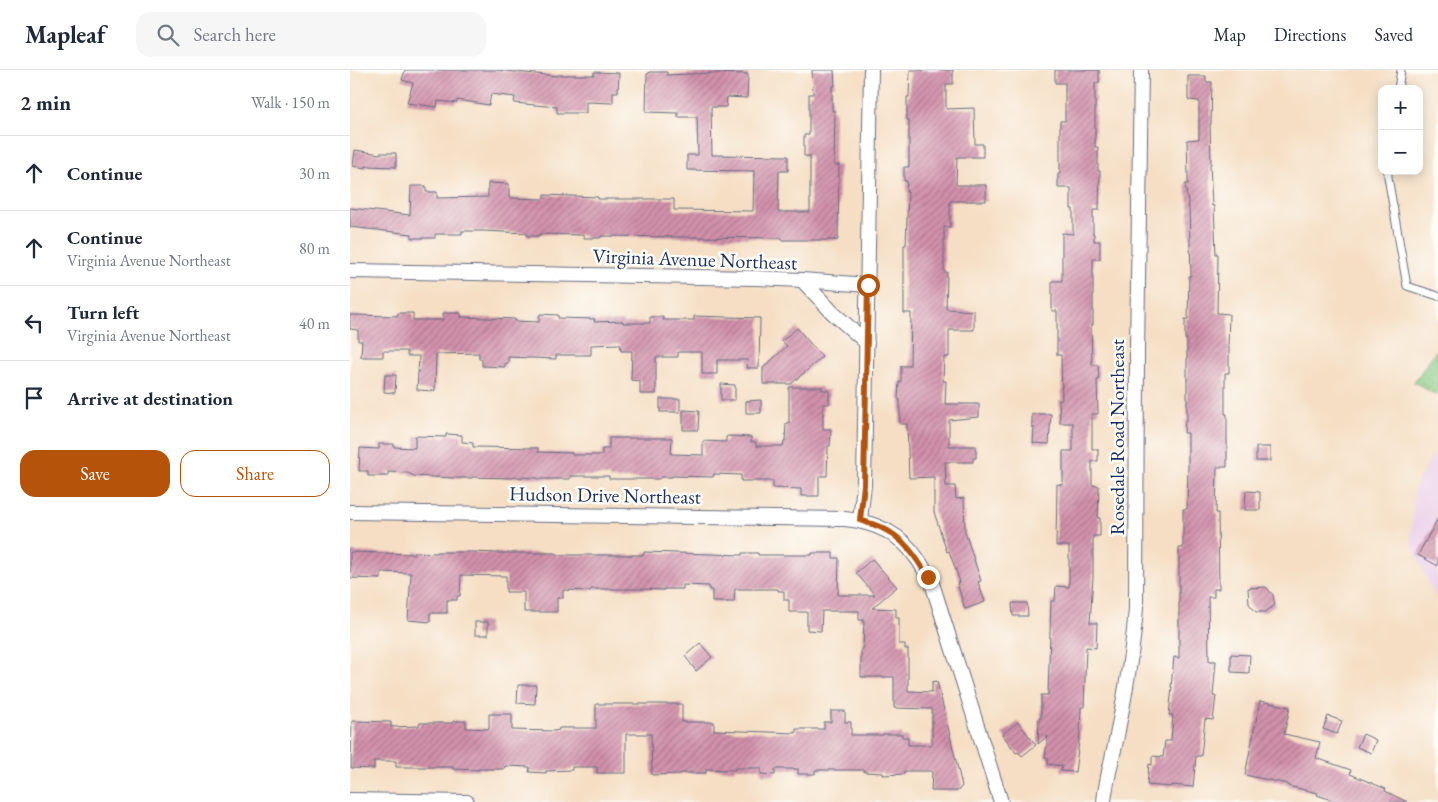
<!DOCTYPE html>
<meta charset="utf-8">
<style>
body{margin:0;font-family:"EB Garamond",serif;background:#f6f6f7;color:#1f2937}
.controls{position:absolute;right:15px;top:15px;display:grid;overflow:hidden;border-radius:10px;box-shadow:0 2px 12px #0003}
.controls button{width:45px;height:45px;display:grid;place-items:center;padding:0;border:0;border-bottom:1px solid #e0e1e3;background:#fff;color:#1f2937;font:25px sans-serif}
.stop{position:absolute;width:15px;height:15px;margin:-11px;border:4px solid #b45309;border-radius:50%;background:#fff}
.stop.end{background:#b45309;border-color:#fff;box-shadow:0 1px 5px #0008}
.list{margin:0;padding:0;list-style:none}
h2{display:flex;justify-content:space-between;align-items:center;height:65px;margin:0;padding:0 20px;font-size:21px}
h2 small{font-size:16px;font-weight:400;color:#747a83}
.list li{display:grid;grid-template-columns:32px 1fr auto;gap:15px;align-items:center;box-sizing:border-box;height:75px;padding:0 20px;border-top:1px solid #e0e1e3}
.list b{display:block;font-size:19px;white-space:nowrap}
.list p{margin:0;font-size:16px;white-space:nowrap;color:#747a83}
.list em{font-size:16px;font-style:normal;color:#747a83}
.actions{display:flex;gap:10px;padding:15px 20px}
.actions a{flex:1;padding:11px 0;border:1px solid #b45309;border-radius:15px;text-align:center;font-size:18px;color:#b45309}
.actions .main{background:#b45309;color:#fff}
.icon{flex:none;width:28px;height:28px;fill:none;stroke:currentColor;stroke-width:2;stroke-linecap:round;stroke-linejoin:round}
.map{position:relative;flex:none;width:1088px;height:732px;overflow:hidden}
header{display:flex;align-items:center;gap:30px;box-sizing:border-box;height:70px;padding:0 25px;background:#fff;border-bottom:1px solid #e0e1e3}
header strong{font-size:24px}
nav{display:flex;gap:28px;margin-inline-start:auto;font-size:18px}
.search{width:350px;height:45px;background:#f6f6f7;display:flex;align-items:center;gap:12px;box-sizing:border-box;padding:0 18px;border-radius:15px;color:#747a83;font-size:19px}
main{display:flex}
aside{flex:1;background:#fff}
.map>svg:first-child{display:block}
</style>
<header>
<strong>Mapleaf</strong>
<div class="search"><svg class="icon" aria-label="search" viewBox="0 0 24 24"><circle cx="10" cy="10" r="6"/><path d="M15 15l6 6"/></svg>Search here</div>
<nav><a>Map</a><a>Directions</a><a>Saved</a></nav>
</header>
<main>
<aside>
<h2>2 min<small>Walk · 150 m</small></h2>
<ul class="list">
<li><svg class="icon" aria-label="ahead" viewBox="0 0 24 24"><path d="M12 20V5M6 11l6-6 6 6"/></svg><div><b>Continue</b></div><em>30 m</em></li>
<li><svg class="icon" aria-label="ahead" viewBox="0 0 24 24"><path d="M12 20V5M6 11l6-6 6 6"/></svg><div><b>Continue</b><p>Virginia Avenue Northeast</p></div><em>80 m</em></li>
<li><svg class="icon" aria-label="left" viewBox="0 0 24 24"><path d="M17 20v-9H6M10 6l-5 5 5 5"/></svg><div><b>Turn left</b><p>Virginia Avenue Northeast</p></div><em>40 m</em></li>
<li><svg class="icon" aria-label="arrive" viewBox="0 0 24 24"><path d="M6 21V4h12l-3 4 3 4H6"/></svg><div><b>Arrive at destination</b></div></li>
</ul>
<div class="actions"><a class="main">Save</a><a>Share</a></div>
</aside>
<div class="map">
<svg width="1088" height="732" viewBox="0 0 1088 732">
<defs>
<pattern id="park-dots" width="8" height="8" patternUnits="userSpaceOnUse" patternTransform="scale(1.25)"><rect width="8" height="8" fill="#84c67e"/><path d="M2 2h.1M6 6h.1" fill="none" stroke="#6ba16a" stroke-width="1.8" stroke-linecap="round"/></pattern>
<pattern id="building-hatch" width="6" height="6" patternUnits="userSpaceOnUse" patternTransform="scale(1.25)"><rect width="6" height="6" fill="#d291aa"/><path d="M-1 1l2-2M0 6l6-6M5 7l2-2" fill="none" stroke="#aa778e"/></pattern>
</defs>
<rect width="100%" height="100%" fill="#fdfcf7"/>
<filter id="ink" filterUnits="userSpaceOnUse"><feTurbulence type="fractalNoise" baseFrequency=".02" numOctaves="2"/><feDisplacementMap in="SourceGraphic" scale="10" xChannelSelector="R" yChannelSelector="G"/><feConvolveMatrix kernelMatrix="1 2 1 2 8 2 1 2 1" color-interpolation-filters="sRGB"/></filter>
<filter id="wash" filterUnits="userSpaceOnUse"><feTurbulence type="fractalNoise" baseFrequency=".0096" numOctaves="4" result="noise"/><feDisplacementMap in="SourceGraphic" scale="20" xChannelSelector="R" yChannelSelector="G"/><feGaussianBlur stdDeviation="1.12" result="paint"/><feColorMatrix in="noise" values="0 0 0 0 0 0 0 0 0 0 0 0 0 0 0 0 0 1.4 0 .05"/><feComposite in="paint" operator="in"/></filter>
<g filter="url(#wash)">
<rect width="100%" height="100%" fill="#f5dec3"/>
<path fill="#ecd1ea" d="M1088,376V533L1061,474L1064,418Z"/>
<path fill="url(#park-dots)" stroke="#507a6e" d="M1088,278V326L1064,312Z"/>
<g id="blocks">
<g fill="url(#building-hatch)">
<path d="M55,0H145L207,6V5H244V2L269,3L268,22H263V33L236,32V43H207V37L164,33L165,27L141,24L139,35L107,30V33L88,31L87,37L57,33L63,13L52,10Z"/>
<path d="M462,0H484L485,16H482V41H485L484,95H489L488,170H432V168L251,166L250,168H234V165L189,164V166H177V163L134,161H112V164H85V168H62V164L0,157V138L60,145L61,116H76V122H87V128L138,127V113L159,114V128L194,129V125L248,127V129H324V140L403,141L404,101L337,100V85H348L347,47H328V43L296,42L297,4H299V2H317V5L363,3L398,4L397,28L377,27L376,37H361L362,85L438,86V101H429L428,142H460V86H454V65H459V24H463Z"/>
<path d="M560,0H603V14H596V39L624,38L625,74H633V87H607L606,115H636V131H600V157H594V202H597L596,239L624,241V260H599V287H594L593,311H596L595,334H629V347L599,350V376H626V388H623V392H595L596,416H605L606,429L614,428L615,462L631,511L628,512L635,532L615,539L607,513L610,512L599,481L597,482L584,442V407L559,408L557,354H550V330L548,329L549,312H551V296H560L561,243H554V175H556L558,122H556L557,111H554V97H559V50H557V27H559Z"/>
<path d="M705,0H749V13H745V77H748V101H750L749,140H743V164H744V171H750V189H743V255H741L742,295H748L749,310H747L748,344H742V379H748V391H742V415L749,416L748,448H750V466H743V507L740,553H747L746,578L736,577L734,637H731L730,664L725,702L711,701L712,696L698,694V688L695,687L698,666L688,674L689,648H691V625H698L701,531H705L706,516L719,517V476H706L707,414L713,415V381H723V353H710L709,330H712L711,285H707V241H702V211H712V163L723,164V139H721V118H708V104H710V51H715V13H705Z"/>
<path d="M838,6H856V12H862L861,54H860L861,94H860L862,136H864L866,184H868L867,243L879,244L878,277H879V303H875V344H877V397H867L866,443H868L869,519H864V527H858L859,591H866L863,626H866L863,650L855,649L851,686H846L843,717L822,715L821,717L797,715L799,694L802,695V686L813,687L815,671H821L823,645H819L822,617H821L824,587L829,588V478H833V439H837L838,397V363H834L835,350H837V269H835V249H838L839,206H841L839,138L835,114H838V104L837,70L849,69V31L838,30Z"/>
<path d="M5,80L30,84V83H46V97L16,96V98L3,96Z"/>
<path d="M48,243H63V250H93V243H111V247L165,249V251L189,252L190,244L208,245V248L245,249L244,252L273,251V253H300V247H313V250H344V246L410,248L409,298H397L398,290H367V304H352V282H328V287H306V324H290V311L281,310L282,281H271L270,274L241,275V285H206V289L158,287V293H155V297L132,296V289H129V283L86,284L85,321L67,320L69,286H57V281H33V287H11L12,271H8V260L0,259V245L48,246Z"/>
<path d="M447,258L472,287L441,314H413V298L437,276L432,271Z"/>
<path d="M35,305H46L45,323L34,322Z"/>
<path d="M371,314L385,315V330H371Z"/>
<path d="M439,317H472V320H479V334H473V359H481L480,376H478L477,406H469V426H451V419L423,418V411H391V405L364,404L363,407L322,406V407H311L309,409H259V406H220V409H188V408L163,407V408L122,407V408H104L64,406L58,403L38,402V406H18V401H9L10,378L29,379V374H44V377L65,378V366L96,367V364L112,365V372L123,373V377L188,378V382L222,383V385H252V379H259V368H322L321,384L353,385V371L376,372V367L378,366L401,367V372H406V376H433L434,371H435L436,353H439Z"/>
<rect x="310" y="329" width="20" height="13"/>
<path d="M411,330V343H396V331Z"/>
<path d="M333,340L349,341L348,360H333Z"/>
<path d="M682,344H701L699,374L683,373L684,357H682Z"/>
<rect x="906" y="377" width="14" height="14"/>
<path d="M896,421L910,422V440H895Z"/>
<path d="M1088,448V496L1068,485Z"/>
<path d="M0,482L64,484V482L87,483V482H124L147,483H206V485H294V482L392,485V483H408V485H462V483H483V488H489L488,525H525L506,503L522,489L547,517L522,538L546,539V548H549V574H555V579H558V621L582,622V612L587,611L612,716L608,721H581L582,701H554V704L533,705V703L514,702V700H465V704H448V699H425V705L411,704V698H385V700L356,699V703H331V704L302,705L301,664H276V703H247V697H222V700L196,701V703L179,702L180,697L155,696L154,699H128V700L103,699V697H46V691H24V699L1,698L2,651L41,652V657L69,656V653H103V651H116V658L139,659V644H162V660L204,661L209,660V658H246V634H332V652H364V660L446,663V659H474V652H481V641H495V652H501V665H533V664H552V667H558V675H582V639L544,638V607H511V579H513L514,550H509V541H472L471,561L457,560V542H439V530H434V521H428V519H385L384,532H362V520H359V516L333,515V519H314V520L291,519H241L240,521L213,520V528H207V542H174V522H156V506L111,505L110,526H107V530H97V543H80V552L58,550L61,503L31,502V509L0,508Z"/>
<path d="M916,517L923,525L925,535L915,542H906L899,534L898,518Z"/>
<path d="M662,533H677L678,546H663Z"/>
<rect x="125" y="552" width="13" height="13"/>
<path d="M350,573L362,587L346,601L335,586Z"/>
<path d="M881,584L900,585L899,603L881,602Z"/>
<path d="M168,615H186L185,634L167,633Z"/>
<path d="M910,631L940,637L934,664L970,672L966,688L1001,700L1000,704L1036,719L1035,721L1057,732H987L967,725L968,723L938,716V714L895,705Z"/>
<path d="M978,646L992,651L987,664L973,659Z"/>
<path d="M668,652L686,675L672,686L668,682L666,683L652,664Z"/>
<path d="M1013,664L1026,670L1021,683L1007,677Z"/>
</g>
</g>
</g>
<g filter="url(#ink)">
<use href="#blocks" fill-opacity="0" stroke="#676c81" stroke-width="1"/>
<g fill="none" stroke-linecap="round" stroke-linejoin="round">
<g stroke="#676c81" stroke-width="9">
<g id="lane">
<path d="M1048,19L1051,0"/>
<path d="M1038,101V107L1057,216L1088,226"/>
</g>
</g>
<g stroke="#676c81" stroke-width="16">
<g id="street">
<path d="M0,201L406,208L452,210L483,243L517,273"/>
<path d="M452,210L518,215"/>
<path d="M0,442L495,449C523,452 550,463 566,487C572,494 575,503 581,510L651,732"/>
<path d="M510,450L514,415L521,0"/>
<path d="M0,730L117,732"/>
<path d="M754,732C756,708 764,684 768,660C776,620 783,579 786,538L787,282L791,0"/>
</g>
</g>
<use href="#lane" stroke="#fff" stroke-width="7"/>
<use href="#street" stroke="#fff" stroke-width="14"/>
</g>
</g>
<g fill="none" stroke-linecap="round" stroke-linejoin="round" filter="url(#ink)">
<path stroke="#b45309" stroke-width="6" d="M518,215L514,415L510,450C517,453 525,454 532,458C554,468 566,487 578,507"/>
</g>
<g text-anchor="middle" stroke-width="5" stroke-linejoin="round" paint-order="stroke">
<g font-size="20" fill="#1b2f5e" stroke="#fdfcf7">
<text transform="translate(345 189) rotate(2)" y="7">Virginia Avenue Northeast</text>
<text transform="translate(767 367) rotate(-90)" y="7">Rosedale Road Northeast</text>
<text transform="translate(255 425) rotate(1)" y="7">Hudson Drive Northeast</text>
</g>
</g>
</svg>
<div class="controls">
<button>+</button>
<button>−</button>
</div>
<div class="stop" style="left:518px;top:215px"></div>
<div class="stop end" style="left:578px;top:507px"></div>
</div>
</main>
